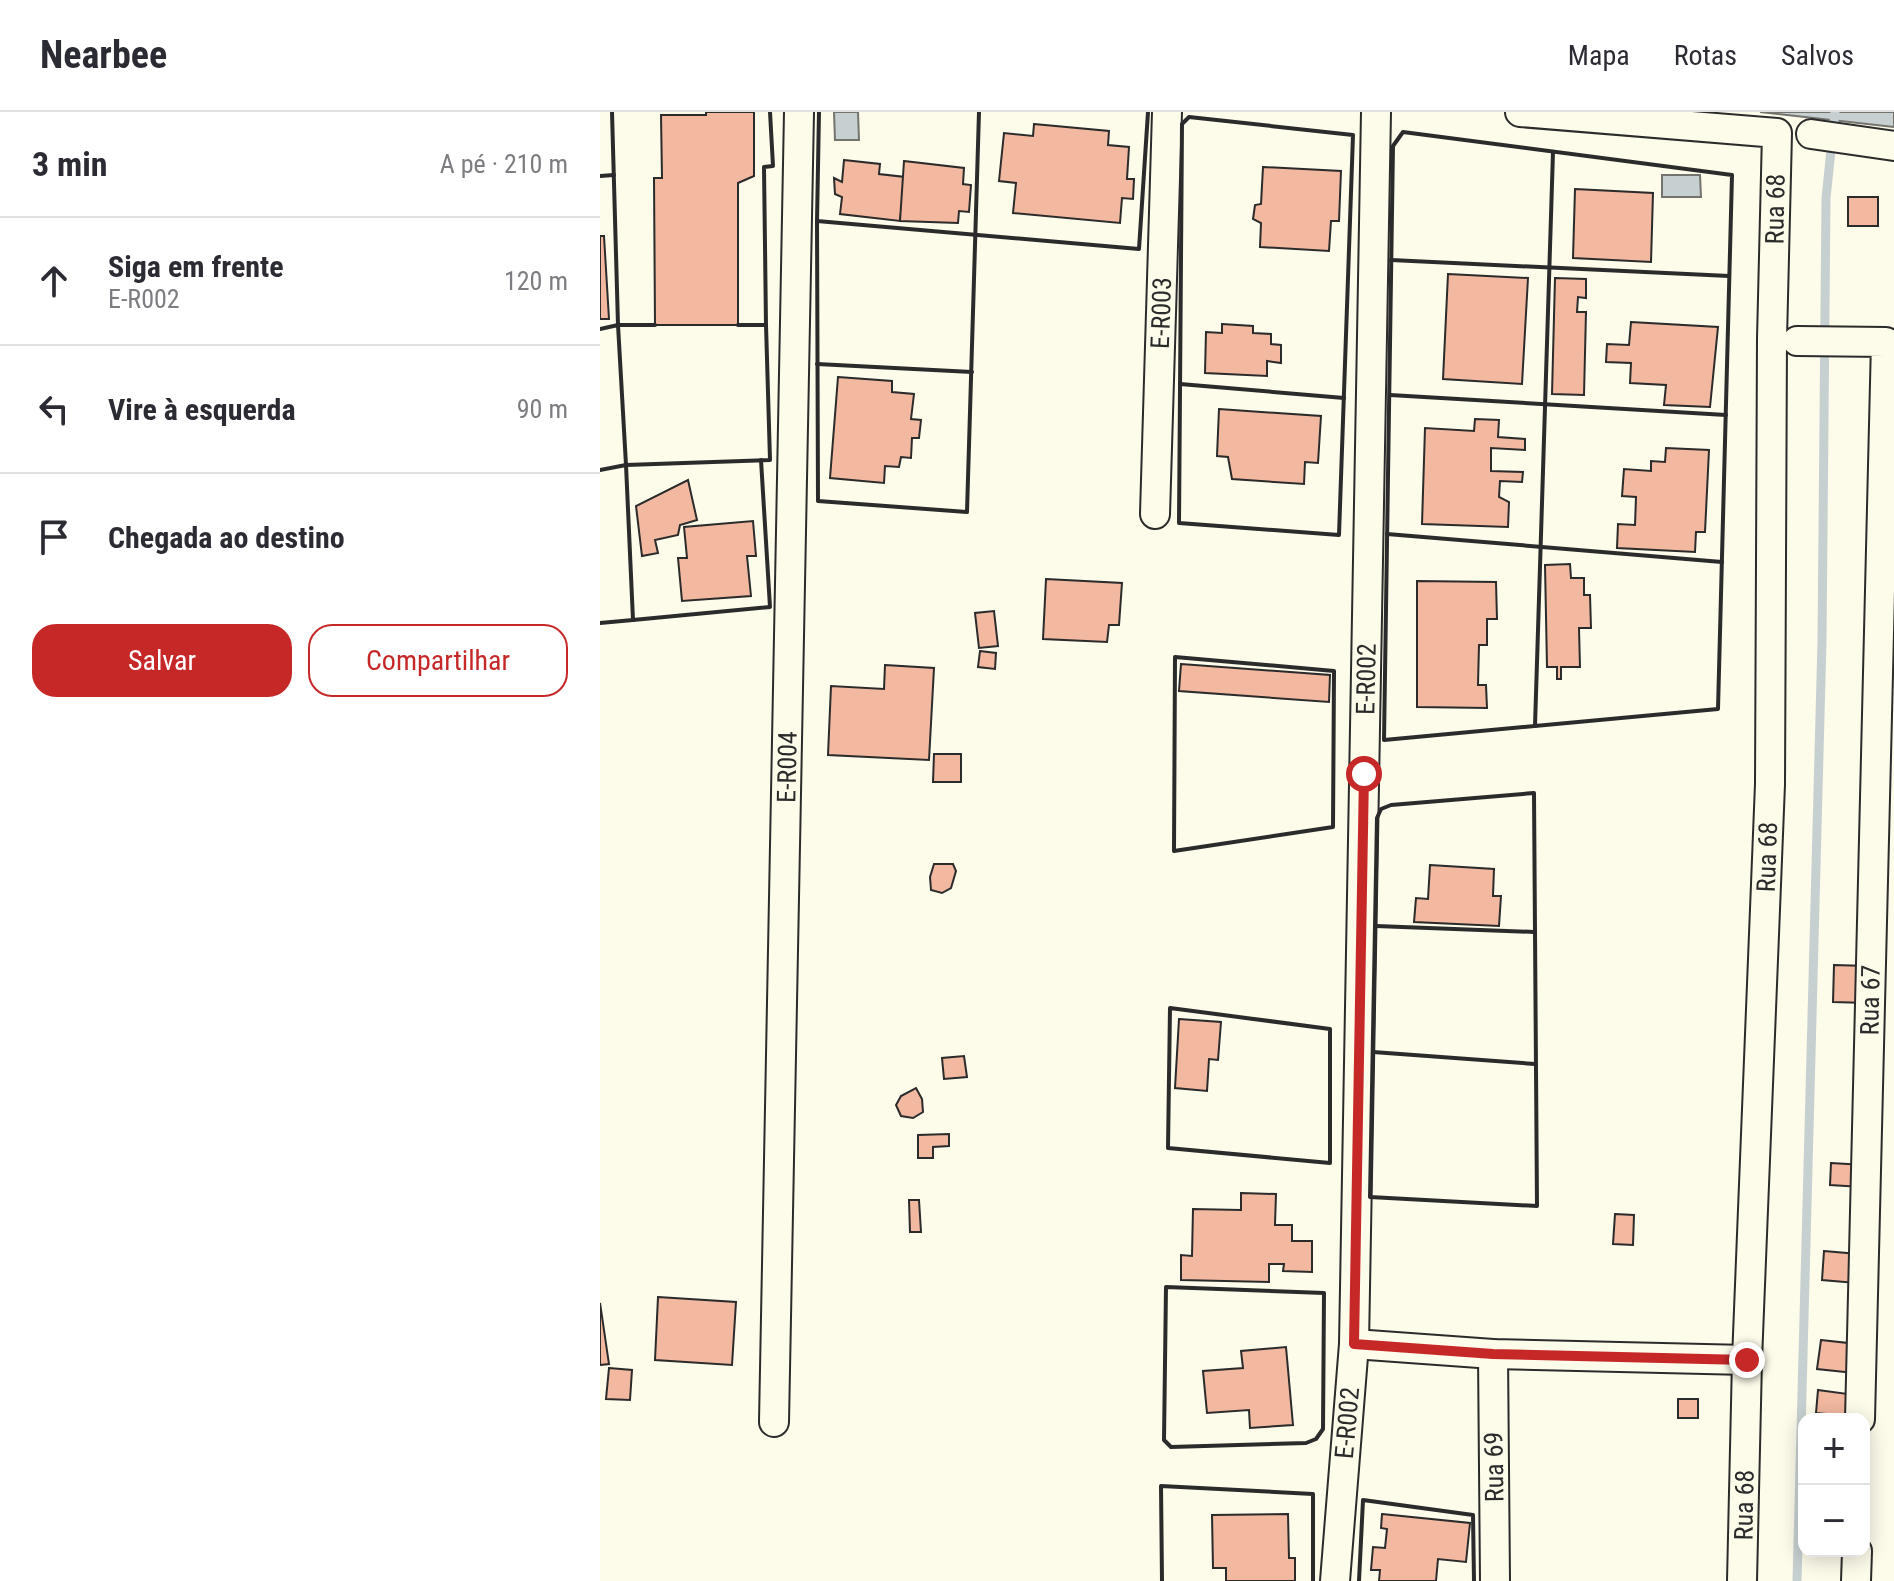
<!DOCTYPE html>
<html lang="pt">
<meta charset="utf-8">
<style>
body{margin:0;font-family:"Roboto Condensed",sans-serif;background:#f2f2f3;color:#2b2b33}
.controls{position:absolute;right:24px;bottom:24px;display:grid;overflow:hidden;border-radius:16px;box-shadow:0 4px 20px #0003}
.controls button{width:72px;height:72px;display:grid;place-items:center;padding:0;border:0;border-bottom:2px solid #e1e1e2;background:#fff;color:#2b2b33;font:40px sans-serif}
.stop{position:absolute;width:24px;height:24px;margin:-18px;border:6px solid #c62828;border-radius:50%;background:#fff}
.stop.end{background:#c62828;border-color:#fff;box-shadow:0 2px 8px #0008}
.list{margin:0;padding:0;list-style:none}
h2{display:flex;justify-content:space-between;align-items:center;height:104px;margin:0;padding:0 32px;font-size:34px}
h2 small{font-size:26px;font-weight:400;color:#7c7c81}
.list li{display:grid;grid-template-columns:52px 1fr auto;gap:24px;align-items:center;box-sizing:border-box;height:128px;padding:0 32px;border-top:2px solid #e1e1e2}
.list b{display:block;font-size:30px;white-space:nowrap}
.list p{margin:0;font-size:26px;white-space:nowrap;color:#7c7c81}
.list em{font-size:26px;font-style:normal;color:#7c7c81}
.actions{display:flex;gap:16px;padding:24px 32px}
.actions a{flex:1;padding:18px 0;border:2px solid #c62828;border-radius:24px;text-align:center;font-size:28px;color:#c62828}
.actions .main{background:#c62828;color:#fff}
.icon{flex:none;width:44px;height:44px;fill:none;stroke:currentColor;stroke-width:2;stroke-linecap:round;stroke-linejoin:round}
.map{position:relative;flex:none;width:1294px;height:1469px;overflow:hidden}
header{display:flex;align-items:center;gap:48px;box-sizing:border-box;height:112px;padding:0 40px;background:#fff;border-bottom:2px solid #e1e1e2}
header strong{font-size:38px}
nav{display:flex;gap:44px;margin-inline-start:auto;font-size:28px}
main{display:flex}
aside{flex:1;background:#fff}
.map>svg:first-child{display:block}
</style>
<header>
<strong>Nearbee</strong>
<nav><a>Mapa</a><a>Rotas</a><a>Salvos</a></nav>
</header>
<main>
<aside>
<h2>3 min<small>A pé · 210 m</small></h2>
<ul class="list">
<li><svg class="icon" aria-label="ahead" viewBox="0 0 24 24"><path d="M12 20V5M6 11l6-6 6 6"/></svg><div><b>Siga em frente</b><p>E-R002</p></div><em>120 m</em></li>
<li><svg class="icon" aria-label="left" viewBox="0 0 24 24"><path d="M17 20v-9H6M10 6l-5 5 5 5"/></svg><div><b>Vire à esquerda</b></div><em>90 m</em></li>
<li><svg class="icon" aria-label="arrive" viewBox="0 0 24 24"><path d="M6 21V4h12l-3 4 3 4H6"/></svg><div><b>Chegada ao destino</b></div></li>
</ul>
<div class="actions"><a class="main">Salvar</a><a>Compartilhar</a></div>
</aside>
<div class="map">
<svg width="1294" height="1469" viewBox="0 0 1294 1469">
<rect width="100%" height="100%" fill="#fdfbea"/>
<g fill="#c7d0d0" stroke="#74746e" stroke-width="2">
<path d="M234,0H258L259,28H235Z"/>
<path d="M1160,0H1294V15Z"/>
<path d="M1062,63H1100L1101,85H1062Z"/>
</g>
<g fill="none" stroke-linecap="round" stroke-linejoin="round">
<path stroke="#c7d0d0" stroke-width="9" d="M1197,1469L1222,529L1226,86L1235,0"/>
</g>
<g fill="#f2b8a0" stroke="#2b2b2b" stroke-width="2">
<path d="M106,0H154V64L138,71V213H55L54,66H62L61,3H106Z"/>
<path d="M434,12L509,19L508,33L529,35L527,67H534L533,87L522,86L520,111L413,101L416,71L399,69L404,21L433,24Z"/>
<path d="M244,48L280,52L279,62L305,65L300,109L240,102L242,85L235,82L234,66L242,70Z"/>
<path d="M304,49L364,56L363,72L371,73L369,100L359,99L358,111L300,109Z"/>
<path d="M663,55L741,59L739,109H731L729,139L660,135L661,111L653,107L655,93L661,92Z"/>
<path d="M975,77L1053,81L1051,150L973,146Z"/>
<rect x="1248" y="85" width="30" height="29"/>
<path d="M0,124H4L9,207H0Z"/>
<path d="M848,162L928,166L922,272L843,267Z"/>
<path d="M955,166L986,167V186L978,185L977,200H986L984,283L952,282Z"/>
<path d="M1031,210L1118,215L1110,295L1064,293L1066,273L1030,271L1031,251L1006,250L1007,232L1029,233Z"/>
<path d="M622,212L653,214V221L671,222V232L681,233V251L667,249V264L605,261L606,220L622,221Z"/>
<path d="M238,265L292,269V280L314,282L311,307L321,308L319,326H312L311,346L301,345L299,355L285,354L284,371L230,366Z"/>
<path d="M619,297L721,304L718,351L705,350L704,372L632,367L628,345L617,344Z"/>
<path d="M875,307L899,308L898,325L925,327V338L891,336V359L923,360L922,370L900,369L899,385L909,390L908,415L822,412L825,316L874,319Z"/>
<path d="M1066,336L1109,338L1105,420H1096L1095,440L1017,436L1018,412L1035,413L1036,385L1022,384L1024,357L1051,359V349L1065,350Z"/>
<path d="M88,368L97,408L80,413L78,423L55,428L58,441L42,444L36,394Z"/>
<path d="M153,409L156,444H147L151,484L82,489L78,446H87L84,415Z"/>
<path d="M970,452L971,466H984V483H990L991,516H979L980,555H961V567H957V555H947L945,453Z"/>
<path d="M446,467L522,471L519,513H509L507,530L443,527Z"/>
<path d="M817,469L896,470L897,507H887V533H879L878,573H886L887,596L817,595Z"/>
<path d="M394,499L398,534L379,536L375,501Z"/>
<path d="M380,539L396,541L395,557L378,555Z"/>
<path d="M581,552L730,563L729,590L579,579Z"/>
<path d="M285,553L334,556L329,648L228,643L231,574L284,577Z"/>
<path d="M334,642H361V670H333Z"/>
<path d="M334,752H353L356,759L351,776L342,781L331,778L330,765Z"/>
<path d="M830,753L894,757L893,784H901L899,814L814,810L816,786L828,787Z"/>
<path d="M1234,853L1268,854L1267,891L1233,890Z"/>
<path d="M579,907L621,910L618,948L609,947L607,979L575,976Z"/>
<path d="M364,944L367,965L344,967L342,946Z"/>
<path d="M316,976L322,987L323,1000L313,1006L301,1004L296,993L301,984Z"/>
<path d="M349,1022V1034L333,1035V1046H318V1023Z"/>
<path d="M1231,1051L1264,1053L1262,1075L1230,1073Z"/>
<path d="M641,1081L676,1082L675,1113H692V1129H712V1160L683,1159L684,1152H669V1170L581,1168V1143L592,1144L593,1097L641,1098Z"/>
<path d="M309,1088H319L321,1120H310Z"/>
<path d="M1015,1102L1034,1103L1033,1133L1013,1132Z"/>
<path d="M1224,1139L1258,1142L1256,1171L1222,1168Z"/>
<path d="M58,1185L136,1190L132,1253L55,1248Z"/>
<path d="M0,1191L9,1252L0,1253Z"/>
<path d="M1221,1228L1257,1232L1254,1261L1217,1257Z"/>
<path d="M686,1235L693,1313L650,1316L649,1298L607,1301L603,1259L643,1256L641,1239Z"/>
<path d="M9,1256L32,1258L30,1288L6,1287Z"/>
<path d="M1218,1278L1248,1282L1246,1304L1216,1301Z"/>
<rect x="1078" y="1287" width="20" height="19"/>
<path d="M688,1402L689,1446H695V1469H626V1456H613L612,1403Z"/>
<path d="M782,1402L870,1411L866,1450L838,1447L836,1469H779L780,1458H771L773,1435L785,1436L787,1417L781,1416Z"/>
</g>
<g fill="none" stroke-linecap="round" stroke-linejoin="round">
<g stroke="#2b2b2b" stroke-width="32">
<g id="street">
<path d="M920,0L1177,21L1172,227L1170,672L1147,1248L1142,1469"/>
<path d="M1211,22L1294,34"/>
<path d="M1197,229L1286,230L1260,1307"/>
<path d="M555,402L567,0"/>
<path d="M754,1232L893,1242L1147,1248"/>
<path d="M893,1242L895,1469"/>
<path d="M174,1310L199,0"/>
<path d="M735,1469L754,1232L776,0"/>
<path d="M1256,1469L1257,1439"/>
</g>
</g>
<use href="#street" stroke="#fdfbea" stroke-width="28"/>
<g stroke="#2b2b2b" stroke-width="4">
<path d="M12,0L18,213H55"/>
<path d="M219,0L217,109L539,137L548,0"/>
<path d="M589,5L753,23L739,423L579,411L582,12Z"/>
<path d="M803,20L1132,63L1118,597L784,628L793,34Z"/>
<path d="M0,64L14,63"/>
<path d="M217,109L218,389L367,400L379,0"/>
<path d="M791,148L1129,164"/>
<path d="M138,213H166L164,55L173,54L170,0"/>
<path d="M0,217L18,213L26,353L170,348L166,213"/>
<path d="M217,252L372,260"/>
<path d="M580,272L744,286"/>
<path d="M790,283L1126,303"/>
<path d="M0,358L26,353L33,508L170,495L161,348"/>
<path d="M787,422L1122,450"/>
<path d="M0,511L33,508"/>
<path d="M575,545L734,559L733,715L574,739Z"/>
<path d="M935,614L953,40"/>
<path d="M934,681L937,1094L770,1085L777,706L781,697L791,693Z"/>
<path d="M776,814L934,820"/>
<path d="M570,896L730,917V1051L568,1036Z"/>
<path d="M773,940L935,952"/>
<path d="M566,1175L724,1181L723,1317L716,1327L706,1331L571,1335L564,1328Z"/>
<path d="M562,1469L561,1374L713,1382V1469"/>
<path d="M759,1469L763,1388L873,1403L874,1469"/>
</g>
</g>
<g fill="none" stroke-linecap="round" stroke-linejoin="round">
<path stroke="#c62828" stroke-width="10" d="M764,662L754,1232L893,1242L1147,1248"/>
</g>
<g text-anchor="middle" stroke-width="6" stroke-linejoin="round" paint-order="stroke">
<g font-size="26" fill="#2b2b2b" stroke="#fdfbea">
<text transform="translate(1175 97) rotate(-89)" y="9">Rua 68</text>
<text transform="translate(561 201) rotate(-88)" y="9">E-R003</text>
<text transform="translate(766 567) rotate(-89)" y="9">E-R002</text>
<text transform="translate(187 655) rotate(-89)" y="9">E-R004</text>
<text transform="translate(1167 745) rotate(-88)" y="9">Rua 68</text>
<text transform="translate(1270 888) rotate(-89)" y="9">Rua 67</text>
<text transform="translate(747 1311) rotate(-85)" y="9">E-R002</text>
<text transform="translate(894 1355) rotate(-91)" y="9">Rua 69</text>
<text transform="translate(1144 1393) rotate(-89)" y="9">Rua 68</text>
</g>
</g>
</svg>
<div class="controls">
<button>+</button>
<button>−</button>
</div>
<div class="stop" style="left:764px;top:662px"></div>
<div class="stop end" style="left:1147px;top:1248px"></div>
</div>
</main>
